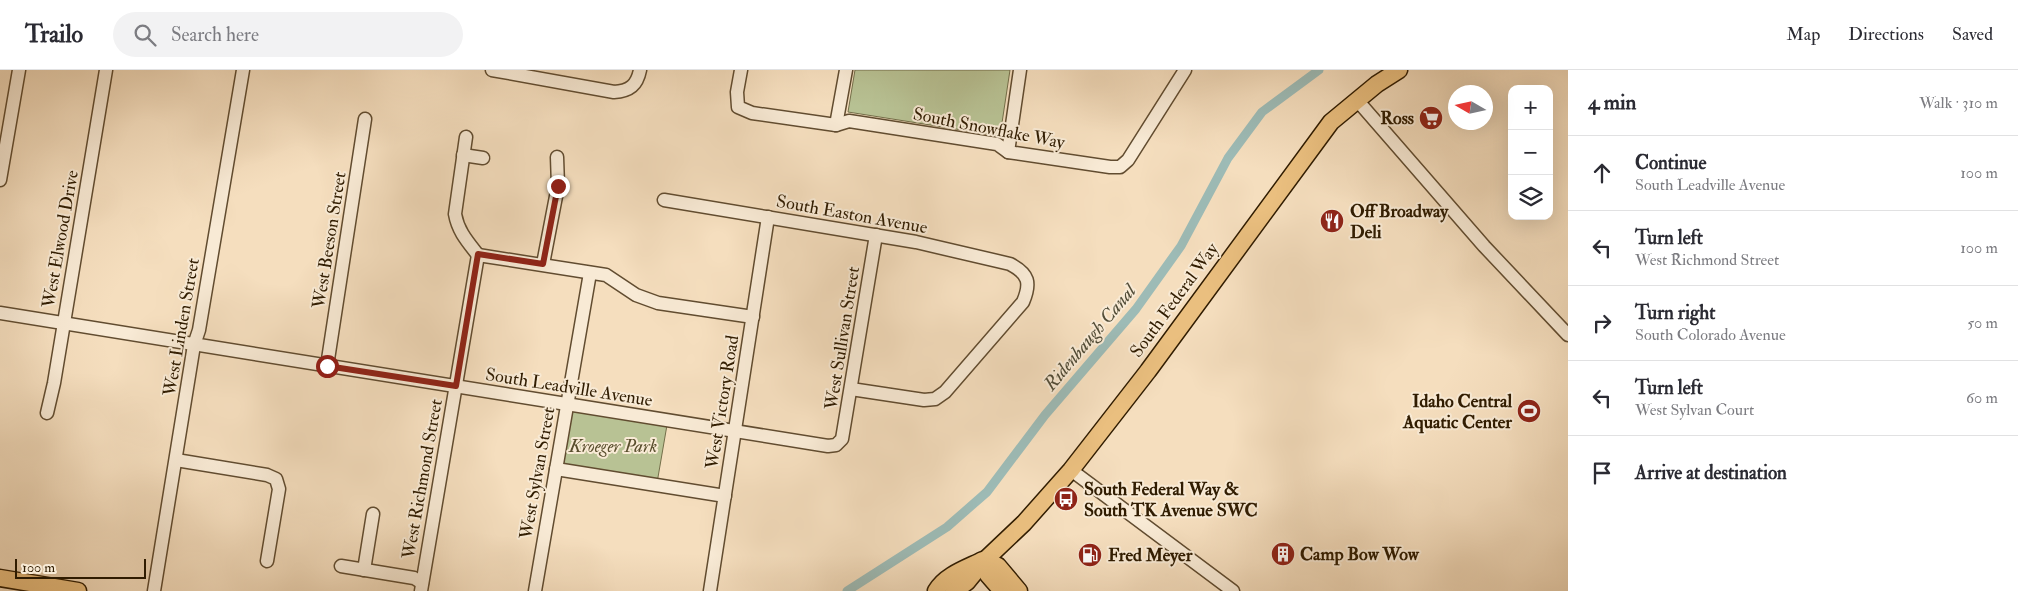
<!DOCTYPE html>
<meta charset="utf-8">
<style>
body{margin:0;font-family:"IM FELL Double Pica",serif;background:#f2f2f3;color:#2b2b33}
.controls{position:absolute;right:15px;top:15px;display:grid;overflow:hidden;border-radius:10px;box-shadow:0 5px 20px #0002}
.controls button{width:45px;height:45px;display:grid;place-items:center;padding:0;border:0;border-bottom:1px solid #e1e1e2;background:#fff;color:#2b2b33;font:25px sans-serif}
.compass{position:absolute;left:1448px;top:15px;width:45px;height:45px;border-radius:50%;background:#fff;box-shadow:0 5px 20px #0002;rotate:279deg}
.scale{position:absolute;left:15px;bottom:12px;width:131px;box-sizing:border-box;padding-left:5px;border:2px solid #301c01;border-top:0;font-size:14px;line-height:18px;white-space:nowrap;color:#301c01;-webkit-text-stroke:4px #f8ead5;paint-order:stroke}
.stop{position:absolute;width:15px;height:15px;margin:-11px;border:4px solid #8f2418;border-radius:50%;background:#fff}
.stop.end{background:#8f2418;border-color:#fff;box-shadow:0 1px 5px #0008}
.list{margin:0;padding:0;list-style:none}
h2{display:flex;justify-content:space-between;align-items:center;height:65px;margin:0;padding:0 20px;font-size:21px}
h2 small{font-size:16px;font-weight:400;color:#7c7c81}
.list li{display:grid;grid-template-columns:32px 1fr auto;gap:15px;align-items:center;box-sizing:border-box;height:75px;padding:0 20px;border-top:1px solid #e1e1e2}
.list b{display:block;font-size:19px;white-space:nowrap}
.list p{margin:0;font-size:16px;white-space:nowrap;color:#7c7c81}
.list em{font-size:16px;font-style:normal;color:#7c7c81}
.icon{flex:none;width:28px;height:28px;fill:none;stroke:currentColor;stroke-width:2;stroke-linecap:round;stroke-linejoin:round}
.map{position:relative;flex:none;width:1568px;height:521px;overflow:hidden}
header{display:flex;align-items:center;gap:30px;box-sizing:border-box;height:70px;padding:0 25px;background:#fff;border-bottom:1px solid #e1e1e2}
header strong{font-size:24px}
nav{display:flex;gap:28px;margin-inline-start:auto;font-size:18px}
.search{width:350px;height:45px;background:#f2f2f3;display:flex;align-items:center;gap:12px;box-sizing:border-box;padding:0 18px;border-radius:28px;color:#7c7c81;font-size:19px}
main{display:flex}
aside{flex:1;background:#fff}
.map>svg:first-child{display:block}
</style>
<header>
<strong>Trailo</strong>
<div class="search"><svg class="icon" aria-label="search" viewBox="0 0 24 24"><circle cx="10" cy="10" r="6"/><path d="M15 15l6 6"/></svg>Search here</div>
<nav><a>Map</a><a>Directions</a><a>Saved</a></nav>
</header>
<main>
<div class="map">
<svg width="1568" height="521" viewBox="0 0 1568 521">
<rect width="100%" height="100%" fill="#f5debe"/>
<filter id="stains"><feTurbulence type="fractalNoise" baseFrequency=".004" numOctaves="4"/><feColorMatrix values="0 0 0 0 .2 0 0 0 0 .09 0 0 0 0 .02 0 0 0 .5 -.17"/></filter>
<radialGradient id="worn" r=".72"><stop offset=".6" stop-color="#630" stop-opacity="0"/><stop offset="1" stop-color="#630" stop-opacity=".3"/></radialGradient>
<g fill="#b8c294" stroke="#746f4a">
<path d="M855,0H1010L1000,66L848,42Z"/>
<path d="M570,339L667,355L657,413L560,397Z"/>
</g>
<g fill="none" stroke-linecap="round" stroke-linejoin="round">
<path stroke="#9dbbb6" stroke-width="9" d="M847,521L947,457L987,422L1045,345L1136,239L1181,176L1228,88L1262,42L1319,0"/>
<g stroke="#614c30" stroke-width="15">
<g id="minor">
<path d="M492,0L614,22C630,21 637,15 640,0"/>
<path d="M741,0L737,22L738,37L752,43L836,55L849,51L997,74L1008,82L1110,97H1120L1128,90L1185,0"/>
<path d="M1357,30L1484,176L1568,265"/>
<path d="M836,55L846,0"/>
<path d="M466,67L455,144C458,161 467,171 478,185"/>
<path d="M1008,82L1020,0"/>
<path d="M463,85L483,88"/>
<path d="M0,110L19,0"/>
<path d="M664,130L916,172L1010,194C1029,204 1031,213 1023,232L945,322L935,329L924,330L851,319"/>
<path d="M478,185L606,205L636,225L658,233L753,247"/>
<path d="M543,194L558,116L557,87"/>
<path d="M0,243L828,376L836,375L842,369L876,165"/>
<path d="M327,296L365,49"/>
<path d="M47,343L54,313L106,0"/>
<path d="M176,390L267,405L276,409L279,419L267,491"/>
<path d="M556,399L725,426"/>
<path d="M1071,400L1233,521"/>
<path d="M341,496L414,508L422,513"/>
<path d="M364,500L373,444"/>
<path d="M154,521L194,275L199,260L243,0"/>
<path d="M421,521L478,185"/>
<path d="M535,521L590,203"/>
<path d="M710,521L768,147"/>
</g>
</g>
<g stroke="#301c01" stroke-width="19">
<g id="major">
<path d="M985,490L998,496L1019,521"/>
<path d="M985,490L988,505L1002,521"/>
<path d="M0,508L78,521"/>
<path d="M936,521C945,505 967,498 983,490"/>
<path d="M954,521L967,512L985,490L1024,453L1071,400L1148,301L1331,52L1377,14L1399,0"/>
</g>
</g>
<use href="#minor" stroke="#f8ead5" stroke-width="12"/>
<use href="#major" stroke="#eabf7f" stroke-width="16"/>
</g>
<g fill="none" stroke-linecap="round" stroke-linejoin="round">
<path stroke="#8f2418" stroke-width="6" d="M327,296L456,316L478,184L543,194L558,116"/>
</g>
<defs>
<g id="supermarket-disc" transform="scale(1.25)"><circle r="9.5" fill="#8f2418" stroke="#f8ead5"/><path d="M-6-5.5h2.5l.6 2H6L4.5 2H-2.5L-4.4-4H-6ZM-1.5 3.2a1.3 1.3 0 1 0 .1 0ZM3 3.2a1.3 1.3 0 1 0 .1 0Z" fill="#fff"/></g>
<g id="restaurant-disc" transform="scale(1.25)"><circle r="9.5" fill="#8f2418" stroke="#f8ead5"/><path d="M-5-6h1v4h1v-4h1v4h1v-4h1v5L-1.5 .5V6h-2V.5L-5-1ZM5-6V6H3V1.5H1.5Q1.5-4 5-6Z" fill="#fff"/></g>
<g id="stadium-disc" transform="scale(1.25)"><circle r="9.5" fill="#8f2418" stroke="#f8ead5"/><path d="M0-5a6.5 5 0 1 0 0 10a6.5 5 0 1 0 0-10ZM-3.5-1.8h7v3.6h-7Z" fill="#fff"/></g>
<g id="bus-disc" transform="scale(1.25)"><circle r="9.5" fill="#8f2418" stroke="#f8ead5"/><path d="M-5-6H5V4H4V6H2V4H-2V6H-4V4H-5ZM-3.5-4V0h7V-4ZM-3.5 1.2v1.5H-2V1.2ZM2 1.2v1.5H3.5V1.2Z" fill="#fff"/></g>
<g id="building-disc" transform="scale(1.25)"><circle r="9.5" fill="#8f2418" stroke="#f8ead5"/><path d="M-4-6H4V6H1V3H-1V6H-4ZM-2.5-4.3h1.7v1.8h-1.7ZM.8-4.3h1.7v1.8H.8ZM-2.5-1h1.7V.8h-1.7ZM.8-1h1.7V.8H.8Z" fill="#fff"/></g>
<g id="fuel-disc" transform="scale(1.25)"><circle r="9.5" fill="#8f2418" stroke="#f8ead5"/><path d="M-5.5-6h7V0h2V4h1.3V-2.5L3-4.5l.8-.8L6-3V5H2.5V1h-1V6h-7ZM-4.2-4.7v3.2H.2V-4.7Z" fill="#fff"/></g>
</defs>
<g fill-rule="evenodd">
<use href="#supermarket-disc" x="1431" y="48"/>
<use href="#restaurant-disc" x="1332" y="151"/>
<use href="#stadium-disc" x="1529" y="341"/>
<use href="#bus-disc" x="1066" y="429"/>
<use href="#building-disc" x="1283" y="484"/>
<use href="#fuel-disc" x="1090" y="485"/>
</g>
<g text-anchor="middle" stroke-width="4" stroke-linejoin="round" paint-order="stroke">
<g font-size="18" font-weight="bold" fill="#301c01" stroke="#f8ead5" text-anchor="start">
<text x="1414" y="54" text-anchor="end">Ross</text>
<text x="1350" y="147">Off Broadway<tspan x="1350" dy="21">Deli</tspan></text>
<text x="1512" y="337" text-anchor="end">Idaho Central<tspan x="1512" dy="21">Aquatic Center</tspan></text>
<text x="1084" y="425">South Federal Way &amp;<tspan x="1084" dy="21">South TK Avenue SWC</tspan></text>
<text x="1300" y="490">Camp Bow Wow</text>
<text x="1108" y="491">Fred Meyer</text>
</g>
<g font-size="18" fill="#301c01" stroke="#f8ead5">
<text transform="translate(989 58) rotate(11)" y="6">South Snowflake Way</text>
<text transform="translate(852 144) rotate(10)" y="6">South Easton Avenue</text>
<text transform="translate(60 169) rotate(-80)" y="6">West Elwood Drive</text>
<text transform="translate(329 170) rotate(-81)" y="6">West Beeson Street</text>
<text transform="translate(1174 230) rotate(-54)" y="6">South Federal Way</text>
<text transform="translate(181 257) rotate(-80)" y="6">West Linden Street</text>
<text transform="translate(842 268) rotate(-81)" y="6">West Sullivan Street</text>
<text transform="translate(569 317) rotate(9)" y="6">South Leadville Avenue</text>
<text transform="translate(722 332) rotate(-81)" y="6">West Victory Road</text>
<text transform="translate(537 403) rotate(-80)" y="6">West Sylvan Street</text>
<text transform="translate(422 409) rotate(-80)" y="6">West Richmond Street</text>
</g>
<g font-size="18" font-style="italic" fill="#594e2d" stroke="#f8ead5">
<text x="613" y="382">Kroeger Park</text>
</g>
<g font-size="19" font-style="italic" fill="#514c37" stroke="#f8ead5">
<text transform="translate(1089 267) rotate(-50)" y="7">Ridenbaugh Canal</text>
</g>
</g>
<rect width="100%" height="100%" filter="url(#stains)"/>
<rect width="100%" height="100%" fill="url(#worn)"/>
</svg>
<div class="controls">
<button>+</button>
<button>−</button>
<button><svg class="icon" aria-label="layers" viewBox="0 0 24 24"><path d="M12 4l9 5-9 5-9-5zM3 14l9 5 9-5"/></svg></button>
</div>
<svg class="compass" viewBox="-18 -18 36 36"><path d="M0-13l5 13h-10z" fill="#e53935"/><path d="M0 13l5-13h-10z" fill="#7c7c81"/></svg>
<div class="scale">100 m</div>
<div class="stop" style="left:327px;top:296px"></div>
<div class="stop end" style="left:558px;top:116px"></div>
</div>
<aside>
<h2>4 min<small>Walk · 310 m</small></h2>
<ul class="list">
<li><svg class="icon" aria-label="ahead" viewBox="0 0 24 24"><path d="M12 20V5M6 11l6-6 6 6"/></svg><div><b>Continue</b><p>South Leadville Avenue</p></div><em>100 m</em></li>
<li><svg class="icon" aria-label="left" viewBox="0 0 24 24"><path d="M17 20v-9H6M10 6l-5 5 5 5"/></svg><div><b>Turn left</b><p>West Richmond Street</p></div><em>100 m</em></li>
<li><svg class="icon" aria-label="right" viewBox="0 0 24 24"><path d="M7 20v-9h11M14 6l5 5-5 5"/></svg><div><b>Turn right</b><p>South Colorado Avenue</p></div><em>50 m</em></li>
<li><svg class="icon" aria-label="left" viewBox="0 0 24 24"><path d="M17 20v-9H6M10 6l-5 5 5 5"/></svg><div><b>Turn left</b><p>West Sylvan Court</p></div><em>60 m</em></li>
<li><svg class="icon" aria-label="arrive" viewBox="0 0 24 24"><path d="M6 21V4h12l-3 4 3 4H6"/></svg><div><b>Arrive at destination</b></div></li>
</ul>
</aside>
</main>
